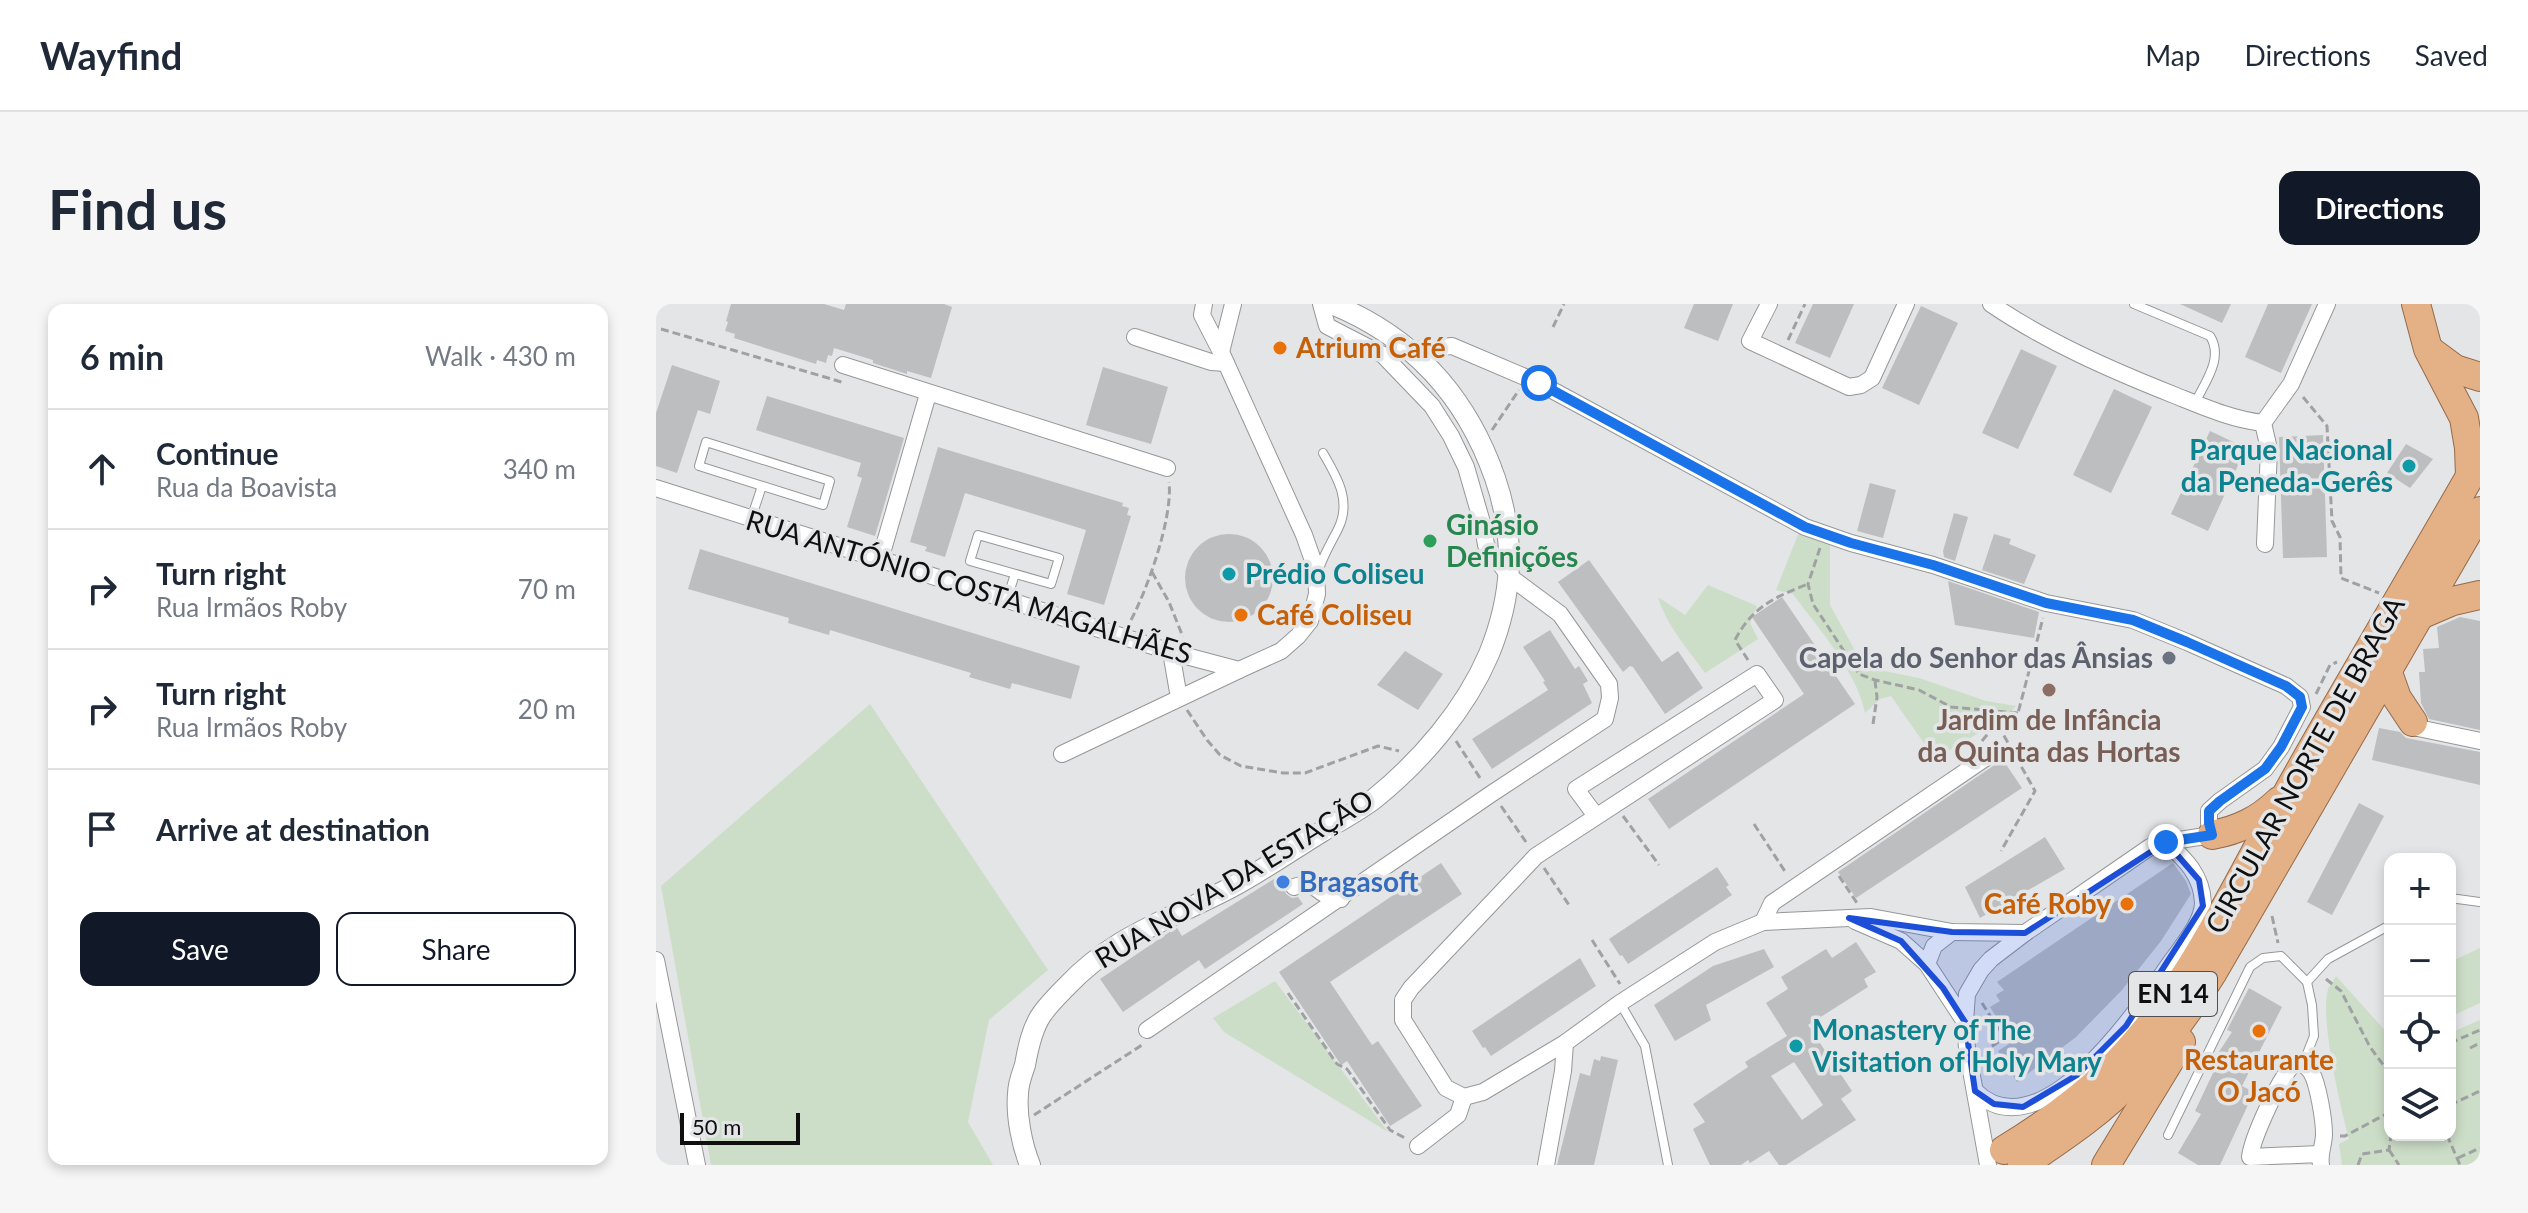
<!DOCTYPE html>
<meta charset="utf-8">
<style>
body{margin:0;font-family:Lato,sans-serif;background:#f6f6f7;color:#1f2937}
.controls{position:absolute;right:24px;bottom:24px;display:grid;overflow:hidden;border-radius:16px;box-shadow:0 4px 12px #0003}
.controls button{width:72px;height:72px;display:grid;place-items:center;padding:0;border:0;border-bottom:2px solid #e0e1e3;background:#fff;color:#1f2937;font:40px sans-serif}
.scale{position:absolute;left:24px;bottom:20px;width:120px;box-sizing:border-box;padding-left:8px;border:4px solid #0f0f10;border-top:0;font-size:22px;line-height:28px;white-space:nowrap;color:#0f0f10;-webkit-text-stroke:6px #e4e5e7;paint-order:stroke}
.stop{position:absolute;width:24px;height:24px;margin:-18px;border:6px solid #1a73e8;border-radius:50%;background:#fff}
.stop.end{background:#1a73e8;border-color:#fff;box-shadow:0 2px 8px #0008}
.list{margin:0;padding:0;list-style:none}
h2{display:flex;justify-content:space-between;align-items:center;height:104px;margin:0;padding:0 32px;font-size:34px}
h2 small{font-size:26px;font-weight:400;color:#747a83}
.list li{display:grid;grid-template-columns:52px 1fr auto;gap:24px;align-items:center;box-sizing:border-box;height:120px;padding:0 32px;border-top:2px solid #e0e1e3}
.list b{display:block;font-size:30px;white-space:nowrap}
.list p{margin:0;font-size:26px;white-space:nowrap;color:#747a83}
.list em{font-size:26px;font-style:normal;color:#747a83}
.actions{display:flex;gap:16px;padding:24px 32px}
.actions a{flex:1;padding:18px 0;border:2px solid #111827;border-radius:16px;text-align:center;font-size:28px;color:#111827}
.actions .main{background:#111827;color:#fff}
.icon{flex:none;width:44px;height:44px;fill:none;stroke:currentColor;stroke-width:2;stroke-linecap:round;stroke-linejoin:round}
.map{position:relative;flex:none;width:1824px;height:861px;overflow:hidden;border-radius:16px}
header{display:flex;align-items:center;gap:48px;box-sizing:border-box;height:112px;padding:0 40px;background:#fff;border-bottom:2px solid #e0e1e3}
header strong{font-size:38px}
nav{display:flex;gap:44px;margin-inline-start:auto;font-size:28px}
.intro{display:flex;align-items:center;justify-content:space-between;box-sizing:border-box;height:192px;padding:0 48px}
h1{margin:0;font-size:56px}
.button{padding:20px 36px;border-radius:16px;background:#111827;color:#fff;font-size:28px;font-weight:700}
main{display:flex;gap:48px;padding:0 48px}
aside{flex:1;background:#fff;border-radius:16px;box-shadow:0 4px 12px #0003}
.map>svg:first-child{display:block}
</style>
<header>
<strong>Wayfind</strong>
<nav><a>Map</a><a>Directions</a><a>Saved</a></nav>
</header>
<div class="intro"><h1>Find us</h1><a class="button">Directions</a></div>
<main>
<aside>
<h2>6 min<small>Walk · 430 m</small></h2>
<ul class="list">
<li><svg class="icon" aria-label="ahead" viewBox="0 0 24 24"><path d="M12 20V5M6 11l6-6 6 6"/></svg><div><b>Continue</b><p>Rua da Boavista</p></div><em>340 m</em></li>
<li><svg class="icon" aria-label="right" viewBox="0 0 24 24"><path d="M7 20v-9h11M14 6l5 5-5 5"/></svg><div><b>Turn right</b><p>Rua Irmãos Roby</p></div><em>70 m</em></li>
<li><svg class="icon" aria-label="right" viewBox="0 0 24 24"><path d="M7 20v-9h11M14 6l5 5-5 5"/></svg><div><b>Turn right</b><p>Rua Irmãos Roby</p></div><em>20 m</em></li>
<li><svg class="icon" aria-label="arrive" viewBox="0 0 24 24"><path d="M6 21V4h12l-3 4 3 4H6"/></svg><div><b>Arrive at destination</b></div></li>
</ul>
<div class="actions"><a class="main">Save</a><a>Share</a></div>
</aside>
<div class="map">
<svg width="1824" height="861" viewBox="0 0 1824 861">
<rect width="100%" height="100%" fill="#e4e5e7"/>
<g fill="#cddec8">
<path d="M1143,228L1174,240V301L1208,363L1263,374L1330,397L1360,402L1351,412L1279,455L1235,392L1224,395L1209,409C1200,365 1163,326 1137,290L1120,286Z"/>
<path d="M1052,281L1101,302L1094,319L1102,335L1049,369C1032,345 1010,321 1002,293L1029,311Z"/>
<path d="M214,400L392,666L333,716L312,818L337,861H55L5,582Z"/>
<path d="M1824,644V699L1794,713V658Z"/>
<path d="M1680,672L1734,732V831H1794V729L1824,716V861H1686L1683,840L1693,835C1685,806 1662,708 1673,683C1675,679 1678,676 1680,672Z"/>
<path d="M619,677L732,828L568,728L557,714Z"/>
</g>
<g fill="#bdbec0" fill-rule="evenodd">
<path d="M75,0H168L188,6L190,0H288L296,3L275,74L251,67V70L217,59V56L178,44L176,52L172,51L170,59L161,56L160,60L78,34L79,30L69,27L72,18L70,17Z"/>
<path d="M1038,0H1077L1062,37L1028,24Z"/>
<path d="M1157,0H1198L1174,54L1139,39Z"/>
<path d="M1524,0H1575L1566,19Z"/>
<path d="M1612,0H1656L1625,69L1589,53Z"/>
<path d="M1265,2L1302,19L1263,101L1226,84Z"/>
<path d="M1365,45L1401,62L1362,145L1326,129Z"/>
<path d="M16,61L64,77L54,110L42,106L21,169L0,162V109Z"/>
<path d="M447,63L512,83L495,140L430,121Z"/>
<path d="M1458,85L1496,103L1455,189L1417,171Z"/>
<path d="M111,92L248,134L219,232L191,223L206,174L201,172L205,159L100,126Z"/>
<path d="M1554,127L1590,144L1552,227L1515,210Z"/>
<path d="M1667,131L1671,253L1627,254L1623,133Z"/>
<path d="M1750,140L1777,155L1754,184L1731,169Z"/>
<path d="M282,143L467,199L466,202L473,204L471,211L475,212L448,301L411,290L430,226L309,189L289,253L269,247L271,243L254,238Z"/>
<path d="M1214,179L1240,186L1227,234L1201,227Z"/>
<path d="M1298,209L1312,213L1299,257L1288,253L1287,247Z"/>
<circle cx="573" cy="274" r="44"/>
<path d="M1338,230L1355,235L1353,240L1380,251L1368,280L1326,266Z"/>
<path d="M44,245L424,362L415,395L356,379L354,385L313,373L315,369L174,326L173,331L132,319L133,314L32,285Z"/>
<path d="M933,256L1006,358L1022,347L1047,384L1009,410L977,363L974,362L967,368L902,278Z"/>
<path d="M1292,277L1383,308L1378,334L1299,321Z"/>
<path d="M1126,293L1199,400L1013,525L992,495L1148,390L1096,313Z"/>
<path d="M1804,313L1824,317V426L1773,415L1765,399L1763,368H1769L1767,345L1783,344L1781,323Z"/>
<path d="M894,326L919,365L923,362L932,377L927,380L936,399L836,465L816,435L892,386L887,378L889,377L867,343Z"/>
<path d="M749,347L787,370L762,406L721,381Z"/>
<path d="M1723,424L1744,428L1750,434L1824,448V481L1716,456Z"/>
<path d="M1345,453L1366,484L1200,594L1182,568L1337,462Z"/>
<path d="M1703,499L1728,512L1676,611L1651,598Z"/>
<path d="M1389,533L1409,565L1324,614L1309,583Z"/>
<path d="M785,559L806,590L674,678L716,741L722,737L766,802L734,822L691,757L685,761L623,668Z"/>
<path d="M1517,559L1530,577L1535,590L1505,637L1466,686L1420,733L1361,778L1342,747L1356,738L1334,703L1344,697L1340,691L1348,686L1341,678Z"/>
<path d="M1061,563L1073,581L1070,583L1076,591L972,660L966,651L964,652L953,635Z"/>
<path d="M626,570L630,576L627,581L630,590L636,594L642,593L647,600L549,665L543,656L467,708L444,675L518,625L521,624L526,632Z"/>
<path d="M1200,638L1220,668L1208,675L1212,683L1152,721L1196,787L1185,795L1200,816L1130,861H1123L1113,847L1094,859L1092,856L1085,861H1054L1037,825L1049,818L1037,800L1092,763L1089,758L1131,732L1110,699L1132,685L1125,673L1170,645L1176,654ZM1138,758L1167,801L1146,816L1115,772Z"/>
<path d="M1108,645L1118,663L1050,701L1055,716L1019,737L998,701L1057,662Z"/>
<path d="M924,654L940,682L835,752L829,743L827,744L816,727Z"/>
<path d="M1593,684L1626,703L1586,782L1598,788L1564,861H1542L1522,849L1545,810L1539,807L1557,769L1551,766L1576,728L1571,726Z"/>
<path d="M945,752L962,756L938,861H901L924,769L934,772L938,755L944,757Z"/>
</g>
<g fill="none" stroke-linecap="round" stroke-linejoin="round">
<g stroke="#969798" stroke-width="10">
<g id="service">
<path d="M1478,0L1554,32C1568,54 1549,78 1539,99"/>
<path d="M50,138L174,177L167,201L43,162Z"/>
<path d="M95,215L106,182"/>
<path d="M322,231L403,254L395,280L314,257Z"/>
<path d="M663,265C668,250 675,239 682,225C696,197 681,173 667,149"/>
<path d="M351,295L359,270"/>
<path d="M1794,594L1824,598"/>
<path d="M1651,678L1672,655L1734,621"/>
<path d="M964,699L989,742L1012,861"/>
<path d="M1512,831L1594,663L1607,654L1625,652L1651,678L1656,701L1658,732L1647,760"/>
</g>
</g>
<g stroke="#969798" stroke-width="18">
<g id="minor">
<path d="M1113,0L1094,37L1193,83L1205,81L1216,74L1250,0"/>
<path d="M1335,0C1391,38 1455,66 1518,91C1548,103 1575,115 1607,119L1635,80L1671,0"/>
<path d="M479,33L555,58L570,59"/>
<path d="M757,46L796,42L883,79L1149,223L1195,239L1277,261L1390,299L1477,316L1531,338L1630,382L1644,393L1646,403L1625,443L1609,465L1564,497L1553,507V519L1556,531L1510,538L1494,543L1369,629L1335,655L1325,666L1311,690L1309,718L1311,744L1332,861"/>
<path d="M565,48L577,0"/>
<path d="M187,61L511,164"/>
<path d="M1607,119L1613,145L1609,240"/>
<path d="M0,184L515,348L583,366L625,347L642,332L654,317L661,290L660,265L648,231L565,48L546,11L548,0"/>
<path d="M224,256L272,90"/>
<path d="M515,348L523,394"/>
<path d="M1757,418L1762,424L1824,437"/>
<path d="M406,450L583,366"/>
<path d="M940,512L920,485L1101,370L1119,396L880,552L755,684L747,696V716L790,784L808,793L827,788L909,739L964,699L1059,638L1107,618L1215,613L1296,628L1369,629"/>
<path d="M638,583C658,576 655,583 670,591C675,593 680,594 685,595"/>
<path d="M1199,617L1245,637L1271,660L1309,718"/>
<path d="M1107,618L1116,599L1331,453"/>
<path d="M0,656L41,861"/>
<path d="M1271,660L1278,642L1296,628"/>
<path d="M491,726L835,490L949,415L954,394L953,380L904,310L853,272L830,241L827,222L810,163L795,132L776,102L727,51L671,22L665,0"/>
<path d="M1319,787C1383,851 1481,708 1512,662C1523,646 1547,619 1547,599C1546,571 1529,555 1510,538"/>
<path d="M762,842L802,811L808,793"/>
<path d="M1663,850L1594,853C1596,835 1625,769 1640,758C1646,759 1651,762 1655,768C1662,779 1668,816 1668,830C1668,841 1663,849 1665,861"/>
<path d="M890,861L907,767L909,739"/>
</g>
</g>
<g stroke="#969798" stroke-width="22">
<path id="tertiary" d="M374,861C366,841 360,812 362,790C362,780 366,770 369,761C372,744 376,724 386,710C393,700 402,691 410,683C459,631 513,616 574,584C606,567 636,546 667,527C683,517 702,507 718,495C765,457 809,406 833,350C857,291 860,235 839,174C810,91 757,33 676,0"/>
</g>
<g stroke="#956b49" stroke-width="30">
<g id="trunk">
<path d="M1760,0L1772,45L1808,114L1813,144L1814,173"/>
<path d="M1776,48L1799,65L1824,73"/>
<path d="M1762,312L1797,297L1824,291"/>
<path d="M1731,366L1741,394L1757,418"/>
<path d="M1556,531C1583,526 1603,516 1623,497"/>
<path d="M1348,846C1384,824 1419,800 1450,770C1532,691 1578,584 1633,486C1695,375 1761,265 1824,155"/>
<path d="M1366,861C1406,834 1446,808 1479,772C1509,740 1534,705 1557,668L1824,207"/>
<path d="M1450,861L1525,738"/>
</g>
</g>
<g stroke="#a0a1a3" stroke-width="3" stroke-dasharray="8 4" stroke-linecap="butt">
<path d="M897,23L908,0"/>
<path d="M5,25L189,79"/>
<path d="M1132,36L1149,0"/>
<path d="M1647,93L1671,122L1676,217L1684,233L1685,274L1723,289"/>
<path d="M836,126L863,86"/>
<path d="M1164,244L1152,280L1157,300L1203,370L1219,376L1263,386L1295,403L1362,409"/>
<path d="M496,268L513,298L527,333"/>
<path d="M475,316C492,284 517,213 513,178"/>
<path d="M1092,356L1079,336C1096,303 1119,293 1152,280"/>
<path d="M1660,390L1674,361L1681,358"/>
<path d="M531,406L551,436L564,451L585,462L627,469H649L722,442L743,447"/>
<path d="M1217,420L1221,393L1219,377"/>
<path d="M1342,421L1379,487L1345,547"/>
<path d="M800,437L826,477"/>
<path d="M1326,437L1335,426L1362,409L1387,314"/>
<path d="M845,502L870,538"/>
<path d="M967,512L1003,561"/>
<path d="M1098,520L1130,569"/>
<path d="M888,564L913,601"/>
<path d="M1183,572L1201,599"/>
<path d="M1616,612L1622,639"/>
<path d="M936,636L964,680"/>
<path d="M1670,675L1685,687L1714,743L1734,770"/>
<path d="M632,689L681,760L691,765L734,826L749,834"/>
<path d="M1326,699L1348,734L1329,747"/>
<path d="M1794,739L1824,726"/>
<path d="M1814,744L1824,739"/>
<path d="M1794,801L1824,787"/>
<path d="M378,811L486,741"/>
<path d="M1791,831L1804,861"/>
<path d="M1684,832H1689L1734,808"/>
<path d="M1733,846L1743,861"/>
<path d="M1802,854L1824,844"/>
<path d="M1702,861L1706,850L1733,846L1735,831"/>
</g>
<use href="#service" stroke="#fff" stroke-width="8"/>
<use href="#minor" stroke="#fff" stroke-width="16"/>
<use href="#tertiary" stroke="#fff" stroke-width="20"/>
<use href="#trunk" stroke="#e4b086" stroke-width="28"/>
</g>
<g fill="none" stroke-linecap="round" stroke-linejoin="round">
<path stroke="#1a73e8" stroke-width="10" d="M883,79L1149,223L1195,239L1277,261L1390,299L1477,316L1531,338L1630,382L1644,393L1646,403L1625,443L1609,465L1564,497L1553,507V519L1556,531L1510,538"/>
</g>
<path fill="#1d4ed8" fill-opacity="0.2" stroke="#1d4ed8" stroke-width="6" stroke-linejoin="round" d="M1510,538L1543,576L1547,602L1470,722L1421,771L1367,803L1338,800L1319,787L1309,718L1287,684L1245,637L1193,614L1296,628L1369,629Z"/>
<g fill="#e8710a" stroke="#e4e5e7" stroke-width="3">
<circle cx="624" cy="44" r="8"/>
<circle cx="585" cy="311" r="8"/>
<circle cx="1471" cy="600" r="8"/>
<circle cx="1603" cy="727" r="8"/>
</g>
<g fill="#0f9aa8" stroke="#e4e5e7" stroke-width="3">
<circle cx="1753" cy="162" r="8"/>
<circle cx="573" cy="270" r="8"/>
<circle cx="1140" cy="742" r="8"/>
</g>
<circle fill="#2e9e5b" stroke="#e4e5e7" stroke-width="3" cx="774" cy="237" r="8"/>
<circle fill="#6b7280" stroke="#e4e5e7" stroke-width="3" cx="1513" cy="354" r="8"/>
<circle fill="#8d6e63" stroke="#e4e5e7" stroke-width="3" cx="1393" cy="386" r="8"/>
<circle fill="#3f7fe0" stroke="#e4e5e7" stroke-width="3" cx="627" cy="578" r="8"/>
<g text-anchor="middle" stroke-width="7" stroke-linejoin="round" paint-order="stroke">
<rect fill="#e4e5e7" stroke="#4f4f50" stroke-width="2" x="1473" y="668" width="88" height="44" rx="6"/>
<g font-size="26" font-weight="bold" fill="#0f0f10">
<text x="1517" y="699">EN 14</text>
</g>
<g font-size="28" font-weight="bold" fill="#c56008" stroke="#e4e5e7" text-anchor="start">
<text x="640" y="54">Atrium Café</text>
<text x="601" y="321">Café Coliseu</text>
<text x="1455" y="610" text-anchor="end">Café Roby</text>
<text x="1603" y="766" text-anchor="middle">Restaurante<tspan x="1603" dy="32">O Jacó</tspan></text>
</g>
<g font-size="28" font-weight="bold" fill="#0d838f" stroke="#e4e5e7" text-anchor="start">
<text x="1737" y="156" text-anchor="end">Parque Nacional<tspan x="1737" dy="32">da Peneda-Gerês</tspan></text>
<text x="589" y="280">Prédio Coliseu</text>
<text x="1156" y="736">Monastery of The<tspan x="1156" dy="32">Visitation of Holy Mary</tspan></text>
</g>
<g font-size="28" font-weight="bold" fill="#27864d" stroke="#e4e5e7" text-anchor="start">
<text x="790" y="231">Ginásio<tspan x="790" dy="32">Definições</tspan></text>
</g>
<g font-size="28" fill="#0f0f10" stroke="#e4e5e7">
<text transform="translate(313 283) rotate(17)" y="10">RUA ANTÓNIO COSTA MAGALHÃES</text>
<text transform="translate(1649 461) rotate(-61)" y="10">CIRCULAR NORTE DE BRAGA</text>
<text transform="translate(578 575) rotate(-31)" y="10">RUA NOVA DA ESTAÇÃO</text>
</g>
<g font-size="28" font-weight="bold" fill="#5b616d" stroke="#e4e5e7" text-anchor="end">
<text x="1497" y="364">Capela do Senhor das Ânsias</text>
</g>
<g font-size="28" font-weight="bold" fill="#785e54" stroke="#e4e5e7">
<text x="1393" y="426">Jardim de Infância<tspan x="1393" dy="32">da Quinta das Hortas</tspan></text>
</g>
<g font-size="28" font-weight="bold" fill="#366cbe" stroke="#e4e5e7" text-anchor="start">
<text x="643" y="588">Bragasoft</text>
</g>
</g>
</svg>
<div class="controls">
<button>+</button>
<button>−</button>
<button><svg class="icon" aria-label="locate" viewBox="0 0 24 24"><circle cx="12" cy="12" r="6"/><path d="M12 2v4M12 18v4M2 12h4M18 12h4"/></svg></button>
<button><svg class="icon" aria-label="layers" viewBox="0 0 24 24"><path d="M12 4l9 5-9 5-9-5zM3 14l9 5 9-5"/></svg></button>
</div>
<div class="scale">50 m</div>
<div class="stop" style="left:883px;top:79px"></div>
<div class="stop end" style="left:1510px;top:538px"></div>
</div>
</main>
